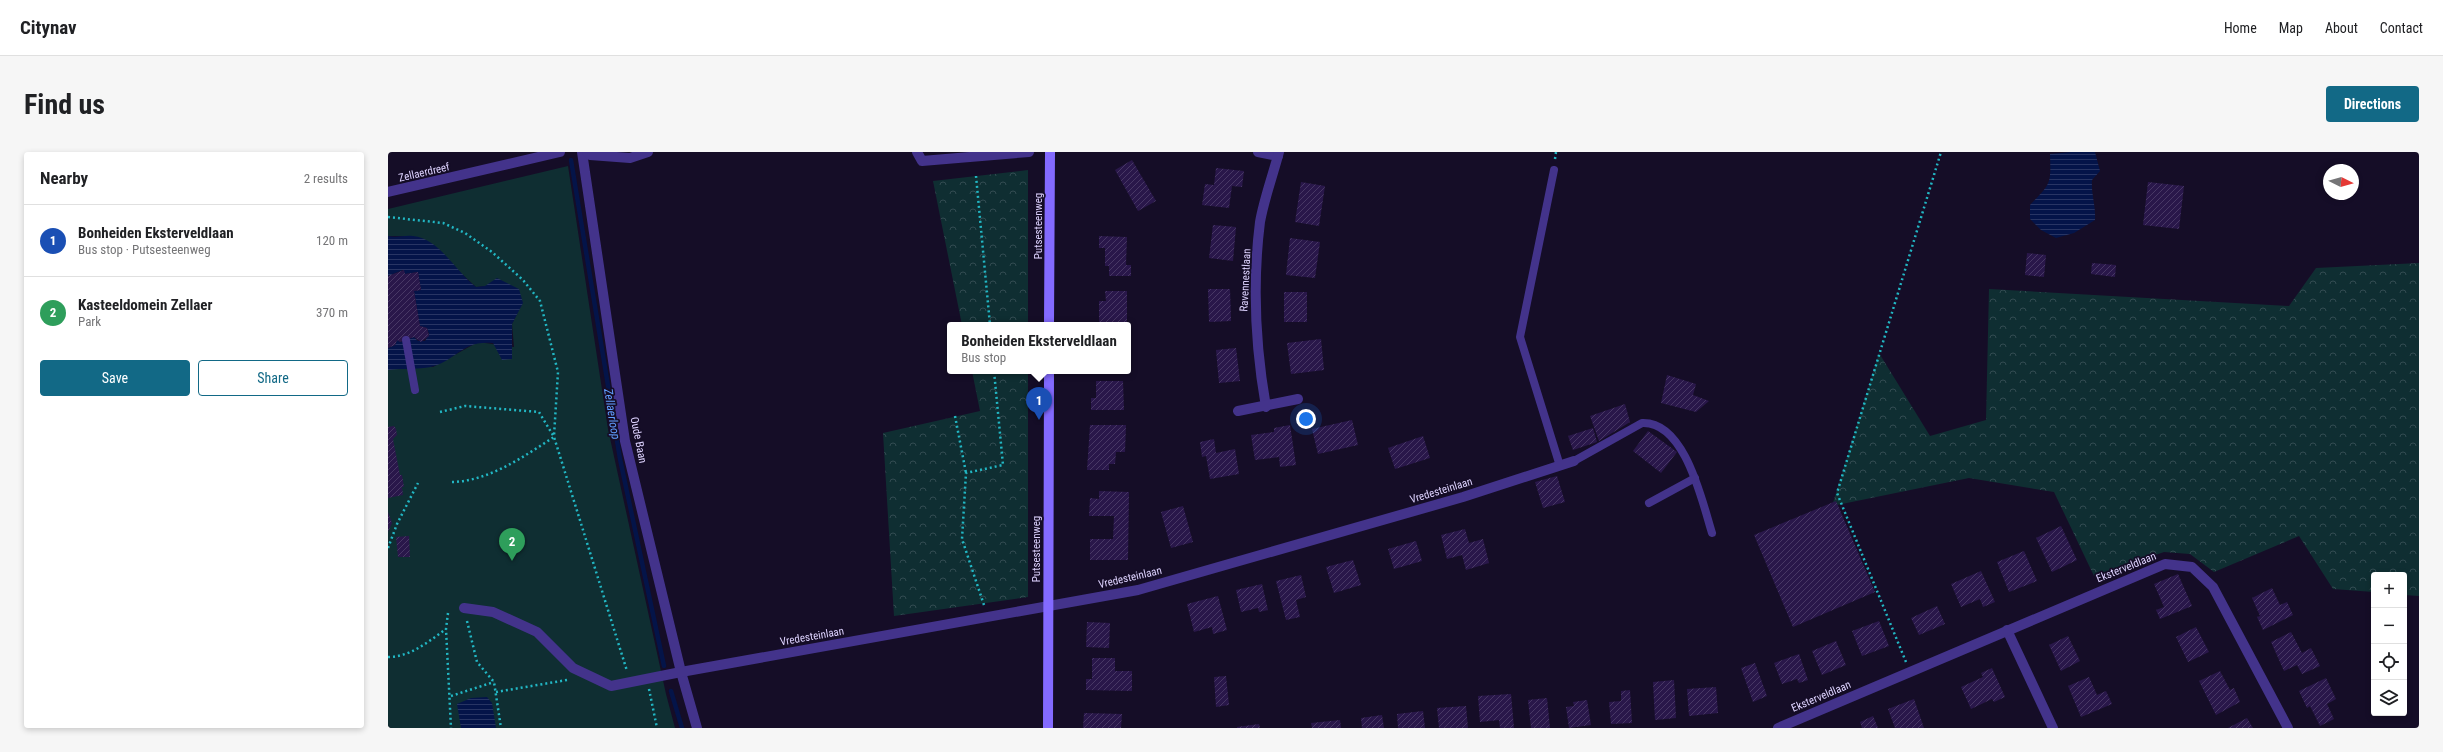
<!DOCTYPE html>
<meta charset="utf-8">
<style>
body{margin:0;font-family:"Roboto Condensed",sans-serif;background:#f6f6f6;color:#202124}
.controls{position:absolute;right:12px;bottom:12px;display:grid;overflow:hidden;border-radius:4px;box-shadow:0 2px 6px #0003}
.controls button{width:36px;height:36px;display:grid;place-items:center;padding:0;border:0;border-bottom:1px solid #e0e0e0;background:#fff;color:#202124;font:20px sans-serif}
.compass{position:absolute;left:1935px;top:12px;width:36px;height:36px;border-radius:50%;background:#fff;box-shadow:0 2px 6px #0003;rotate:95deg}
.you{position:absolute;left:918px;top:267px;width:14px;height:14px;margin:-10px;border:3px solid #fff;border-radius:50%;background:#1a73e8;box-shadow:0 0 0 6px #1a73e833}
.badge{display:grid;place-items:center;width:26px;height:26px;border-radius:50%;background:#126986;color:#fff;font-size:13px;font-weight:700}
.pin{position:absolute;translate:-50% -33px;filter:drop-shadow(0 1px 2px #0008)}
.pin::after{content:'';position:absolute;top:21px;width:14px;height:12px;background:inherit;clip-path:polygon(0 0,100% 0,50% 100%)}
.popup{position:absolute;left:559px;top:170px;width:184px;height:52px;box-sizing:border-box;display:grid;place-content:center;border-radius:4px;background:#fff;filter:drop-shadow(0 1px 3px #0005);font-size:13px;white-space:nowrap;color:#757577}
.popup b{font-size:15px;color:#202124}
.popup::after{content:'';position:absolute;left:50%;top:100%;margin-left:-8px;border:8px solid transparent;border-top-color:#fff}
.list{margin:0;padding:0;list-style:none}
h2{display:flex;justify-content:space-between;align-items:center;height:52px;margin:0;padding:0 16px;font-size:17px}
h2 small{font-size:13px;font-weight:400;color:#757577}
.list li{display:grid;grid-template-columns:26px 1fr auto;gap:12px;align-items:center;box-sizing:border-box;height:72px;padding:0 16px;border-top:1px solid #e0e0e0}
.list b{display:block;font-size:15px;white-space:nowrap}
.list p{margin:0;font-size:13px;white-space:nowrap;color:#757577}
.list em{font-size:13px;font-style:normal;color:#757577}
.actions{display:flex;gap:8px;padding:12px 16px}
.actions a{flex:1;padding:9px 0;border:1px solid #126986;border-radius:4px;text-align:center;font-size:14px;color:#126986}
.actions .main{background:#126986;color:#fff}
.icon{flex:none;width:22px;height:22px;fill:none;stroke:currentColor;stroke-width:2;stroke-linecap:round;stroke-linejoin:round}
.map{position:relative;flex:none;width:2031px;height:576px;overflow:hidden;border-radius:4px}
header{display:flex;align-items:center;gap:24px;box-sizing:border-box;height:56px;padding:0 20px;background:#fff;border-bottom:1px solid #e0e0e0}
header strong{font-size:19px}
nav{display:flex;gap:22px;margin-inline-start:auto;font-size:14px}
.intro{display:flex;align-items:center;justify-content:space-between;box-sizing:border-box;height:96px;padding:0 24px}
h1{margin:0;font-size:28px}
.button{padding:10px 18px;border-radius:4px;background:#126986;color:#fff;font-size:14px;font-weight:700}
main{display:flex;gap:24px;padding:0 24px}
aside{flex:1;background:#fff;border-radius:4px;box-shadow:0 2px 6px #0003}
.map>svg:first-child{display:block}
</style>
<header>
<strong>Citynav</strong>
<nav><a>Home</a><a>Map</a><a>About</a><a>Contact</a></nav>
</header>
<div class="intro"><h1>Find us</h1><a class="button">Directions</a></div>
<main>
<aside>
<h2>Nearby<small>2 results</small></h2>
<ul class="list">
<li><span class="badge" style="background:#1a4fb4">1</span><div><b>Bonheiden Eksterveldlaan</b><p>Bus stop · Putsesteenweg</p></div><em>120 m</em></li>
<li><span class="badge" style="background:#2e9e5b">2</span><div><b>Kasteeldomein Zellaer</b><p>Park</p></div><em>370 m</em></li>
</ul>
<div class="actions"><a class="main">Save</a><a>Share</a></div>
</aside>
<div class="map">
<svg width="2031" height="576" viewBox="0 0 2031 576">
<defs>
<pattern id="forest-crowns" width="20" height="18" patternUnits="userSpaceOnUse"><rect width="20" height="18" fill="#0f2e32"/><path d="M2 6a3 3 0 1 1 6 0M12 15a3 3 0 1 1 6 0" fill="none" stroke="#324b51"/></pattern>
<pattern id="water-rules" width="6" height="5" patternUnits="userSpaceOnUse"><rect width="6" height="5" fill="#041449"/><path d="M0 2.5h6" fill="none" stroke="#283564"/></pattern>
<pattern id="building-hatch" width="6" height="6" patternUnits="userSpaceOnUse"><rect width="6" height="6" fill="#29174a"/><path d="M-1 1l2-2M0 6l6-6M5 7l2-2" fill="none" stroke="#483865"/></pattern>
</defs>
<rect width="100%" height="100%" fill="#150d27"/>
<g fill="url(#forest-crowns)">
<path d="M640,18V173H574L545,29Z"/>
<path d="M2031,111V444L2016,443V423H1986V440L1945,437L1911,384L1826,420L1802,402L1776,400L1706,424L1666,340L1581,326L1444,354L1491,201L1542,284L1598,268L1601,137L1901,154L1928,116Z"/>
<path d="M584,219H640V445L506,464L495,281L592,259Z"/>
</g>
<path fill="#0f2e32" d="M180,14L220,277L278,542L287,576H0V218L18,215H45L90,190L126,195L124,172L129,162L97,134L88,135L63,112L25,84H0V57Z"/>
<g fill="url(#water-rules)">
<path d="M1683,0H1707L1712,19L1704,28C1703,42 1708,54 1707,68L1686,81L1668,86L1653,78L1642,67V53C1663,31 1663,33 1662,2Z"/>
<path d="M0,84C8,86 16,83 25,84C52,87 67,119 88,135L97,134L109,126L131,137L135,151L124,172V207L114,208L105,191C75,188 69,207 46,214C35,218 13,216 0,218V196L7,193L9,188L12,190L26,185L30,189H37L41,182L39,176L32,174L26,139L33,138L30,120L17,122L15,118L0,124Z"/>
<path d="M99,545L104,551L108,576H73L69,552L83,546Z"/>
</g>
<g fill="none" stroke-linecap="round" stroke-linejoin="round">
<g stroke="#041449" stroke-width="4.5">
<path d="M183,8L232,307L276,514"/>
<path d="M283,539L294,576"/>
</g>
</g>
<g fill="url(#building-hatch)">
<path d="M744,8L768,49L750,59L727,18Z"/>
<path d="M828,16L856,19L854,35L844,34L841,56L814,53L817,32L826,33Z"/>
<path d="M913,30L937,34L931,74L907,70Z"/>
<path d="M1760,30L1796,34L1791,77L1755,73Z"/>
<path d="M825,73L848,75L845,109L821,106Z"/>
<path d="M711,84L739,85L738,113H743V124H721V114H717V96H711Z"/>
<path d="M902,86L932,90L927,126L898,123Z"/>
<path d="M1639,101L1658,103L1656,125L1637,123Z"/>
<path d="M1704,111L1728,113L1727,125L1703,122Z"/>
<path d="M16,118L17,122L30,120L33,138L26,139L32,174L39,176L41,184L33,190L26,185L12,190L9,188L7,193L0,196V124Z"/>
<path d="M820,137H842L843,169L821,170Z"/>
<path d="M717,139H739V170H711V149H718Z"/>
<rect x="896" y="140" width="23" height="30"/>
<path d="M933,187L936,218L903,222L899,191Z"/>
<rect x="740" y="196" width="2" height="20"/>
<path d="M848,196L852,229L831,231L828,198Z"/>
<path d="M1279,223L1308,232L1305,243L1321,249L1308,260L1273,251Z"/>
<path d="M708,229H735L736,258H703V246H708Z"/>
<path d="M1237,252L1242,270L1211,289L1202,264Z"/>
<path d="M964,268L970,293L930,302L924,277Z"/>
<path d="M702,273H738L737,300H728L727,312H721V318H699Z"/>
<path d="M902,273L908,313L892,315L891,305L867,308L863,283L886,280V276Z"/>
<path d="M6,274L8,277L9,283L5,287L12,323H14L16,335H14L15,343L0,346V275Z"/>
<path d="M1205,276L1209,290L1185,298L1180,284Z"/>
<path d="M1260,279L1289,300L1273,321L1245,299Z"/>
<path d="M1035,284L1042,306L1007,317L1000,296Z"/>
<path d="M826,287L828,301L847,297L851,322L822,327L818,304L814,305L812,290Z"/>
<path d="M1169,324L1177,350L1155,356L1147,330Z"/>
<path d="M711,339L741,340L740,408H702V387H725L726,364H701L702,346L711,347Z"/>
<path d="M1448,349L1487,440L1405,475L1366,383Z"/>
<path d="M795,354L805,390L783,396L773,360Z"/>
<path d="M0,360L4,371L0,380Z"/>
<path d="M1673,374L1689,408L1664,420L1648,386Z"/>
<path d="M1077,377L1081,391L1095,387L1101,411L1078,418L1074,403L1059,407L1053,383Z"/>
<path d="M21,384L22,405H10L8,385Z"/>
<path d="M1028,389L1034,409L1006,417L1000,397Z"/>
<path d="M1636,399L1649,429L1621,440L1609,410Z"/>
<path d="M965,408L973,433L946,441L938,415Z"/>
<path d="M1593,419L1607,450L1595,455L1592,447L1573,455L1563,432Z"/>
<path d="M1790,422L1804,454L1772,467L1768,458L1776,455L1766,432Z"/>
<path d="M913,423L918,445L908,448L912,465L898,468L888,429Z"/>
<path d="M874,432L880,458L871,460L870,456L853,460L848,438Z"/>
<path d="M1884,436L1892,453L1899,450L1905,463L1875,478L1869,465L1872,464L1864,446Z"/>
<path d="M830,444L839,478L825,482L824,475L806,480L799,452Z"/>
<path d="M1549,454L1557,472L1531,483L1523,466Z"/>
<path d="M1491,469L1501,494L1474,504L1464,479Z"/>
<path d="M699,470L722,471L721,496L698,495Z"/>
<path d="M1808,475L1821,500L1800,510L1788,485Z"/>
<path d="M1903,480L1914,501L1923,496L1932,514L1914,522L1909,513L1896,519L1883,490Z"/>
<path d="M1680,484L1692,509L1673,519L1661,493Z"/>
<path d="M1448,489L1458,513L1434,523L1424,499Z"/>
<path d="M1411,502L1420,528L1411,531L1409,527L1394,532L1386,511Z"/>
<path d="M704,506H727V519H744V539L698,538V527H704Z"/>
<path d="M1367,511L1379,544L1365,550L1353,516Z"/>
<path d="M1604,516L1617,545L1606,550L1604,547L1583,557L1573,535L1595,525L1593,521Z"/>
<path d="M1832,519L1842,538L1846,536L1852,550L1828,563L1811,529Z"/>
<path d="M838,524L841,553L828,555L826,525Z"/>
<path d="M1701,525L1709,543L1718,539L1724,552L1693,565L1680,534Z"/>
<path d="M1938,526L1948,547L1939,552L1946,567L1932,574L1922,554L1919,556L1911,539Z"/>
<path d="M1286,528L1288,566L1267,568L1265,530Z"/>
<path d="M1328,535L1330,561L1301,564L1299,537Z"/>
<path d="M1242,538L1244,571L1223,572L1221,550L1233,549V539Z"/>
<path d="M1123,542L1126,576H1112L1111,568L1092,570L1090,544Z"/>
<path d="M1159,546L1162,576H1143L1140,548Z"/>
<path d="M1526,547L1536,576H1507L1500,557Z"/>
<path d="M1199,548L1203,573L1181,576L1178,555L1186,554L1185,550Z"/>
<path d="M1078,554L1080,576H1051L1049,556Z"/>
<path d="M1035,559L1037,576H1010L1009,562Z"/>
<path d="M696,561L734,562L733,576H695Z"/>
<path d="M994,563L996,576H974L973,566Z"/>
<path d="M1485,564L1490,576H1474L1472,570Z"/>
<path d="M1859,566L1865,576H1840Z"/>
<path d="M952,568L953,576H924L923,571Z"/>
<path d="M871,572L872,576H849V575Z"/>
</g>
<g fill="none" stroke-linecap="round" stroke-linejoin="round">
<g stroke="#22b7c4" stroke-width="2.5" stroke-dasharray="2 3" stroke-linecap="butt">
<path d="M1167,7L1168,0"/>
<path d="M588,24L602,173"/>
<path d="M0,65L55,71L77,81L104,100L135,128L152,149L170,220L166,284"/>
<path d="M52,260L77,254L151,260L166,285L239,519"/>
<path d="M567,264L578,321"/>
<path d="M64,330C101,329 135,305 166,285"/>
<path d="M0,396L9,372L30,331"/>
<path d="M596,453L574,387L578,321L615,313L606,219"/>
<path d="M60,461L58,477L63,576"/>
<path d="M79,469L89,510L106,530L113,576"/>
<path d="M0,505C22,505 40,490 58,477"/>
<path d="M1518,510L1449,341L1553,0"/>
<path d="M261,537L269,576"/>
<path d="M108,540L179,528"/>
<path d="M63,544L106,530"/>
</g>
<g stroke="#43338b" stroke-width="8">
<path d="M1166,18L1132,185L1172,314"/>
<path d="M18,188L27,238"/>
<path d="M1186,309L1254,271C1297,269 1314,349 1324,381"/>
<path d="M1261,351L1307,326"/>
</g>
<g stroke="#43338b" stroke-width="10">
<path d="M194,0L237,289L293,520L309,576"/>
<path d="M199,0L202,3L242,6L260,0"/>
<path d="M529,0L534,9L641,0"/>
<path d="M870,0L890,4"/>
<path d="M0,40L172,0"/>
<path d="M878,255C867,192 864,134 872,70C876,47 885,23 891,0"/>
<path d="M850,259L910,247"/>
<path d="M76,456L105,460L149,480L185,516L223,534L293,520L750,438L1075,345L1186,309"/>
<path d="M1619,478L1665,576"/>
<path d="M1390,576L1777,412L1804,415L1825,435L1900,576"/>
</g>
<g stroke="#836aff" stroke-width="10">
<path d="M661,173L662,0"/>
<path d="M660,576L661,219"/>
</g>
</g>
<g text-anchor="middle" stroke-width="3.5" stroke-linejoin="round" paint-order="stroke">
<g font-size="11" fill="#ded3ff" stroke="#150d27">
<text transform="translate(36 20) rotate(-13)" y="4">Zellaerdreef</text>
<text transform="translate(650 74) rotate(-90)" y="4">Putsesteenweg</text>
<text transform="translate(857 128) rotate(-87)" y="4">Ravennestlaan</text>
<text transform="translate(251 288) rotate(79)" y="4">Oude Baan</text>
<text transform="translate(1053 338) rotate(-17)" y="4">Vredesteinlaan</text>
<text transform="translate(648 397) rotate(-90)" y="4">Putsesteenweg</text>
<text transform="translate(1738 415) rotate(-22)" y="4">Eksterveldlaan</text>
<text transform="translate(742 425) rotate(-13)" y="4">Vredesteinlaan</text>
<text transform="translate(424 484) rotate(-10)" y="4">Vredesteinlaan</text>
<text transform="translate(1433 544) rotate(-23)" y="4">Eksterveldlaan</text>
</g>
<g font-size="12" font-style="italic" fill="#619fff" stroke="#150d27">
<text transform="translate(224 262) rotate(81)" y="4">Zellaerloop</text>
</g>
</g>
</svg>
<div class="controls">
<button>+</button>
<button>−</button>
<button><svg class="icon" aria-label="locate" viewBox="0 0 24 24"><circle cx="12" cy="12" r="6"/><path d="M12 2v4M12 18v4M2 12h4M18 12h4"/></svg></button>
<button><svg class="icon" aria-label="layers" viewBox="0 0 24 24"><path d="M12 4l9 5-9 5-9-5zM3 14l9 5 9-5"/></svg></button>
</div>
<svg class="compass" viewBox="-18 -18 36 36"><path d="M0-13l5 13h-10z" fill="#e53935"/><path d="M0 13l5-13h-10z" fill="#757577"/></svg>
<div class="you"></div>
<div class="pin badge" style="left:651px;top:268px;background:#1a4fb4">1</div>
<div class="popup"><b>Bonheiden Eksterveldlaan</b>Bus stop</div>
<div class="pin badge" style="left:124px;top:409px;background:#2e9e5b">2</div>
</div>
</main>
